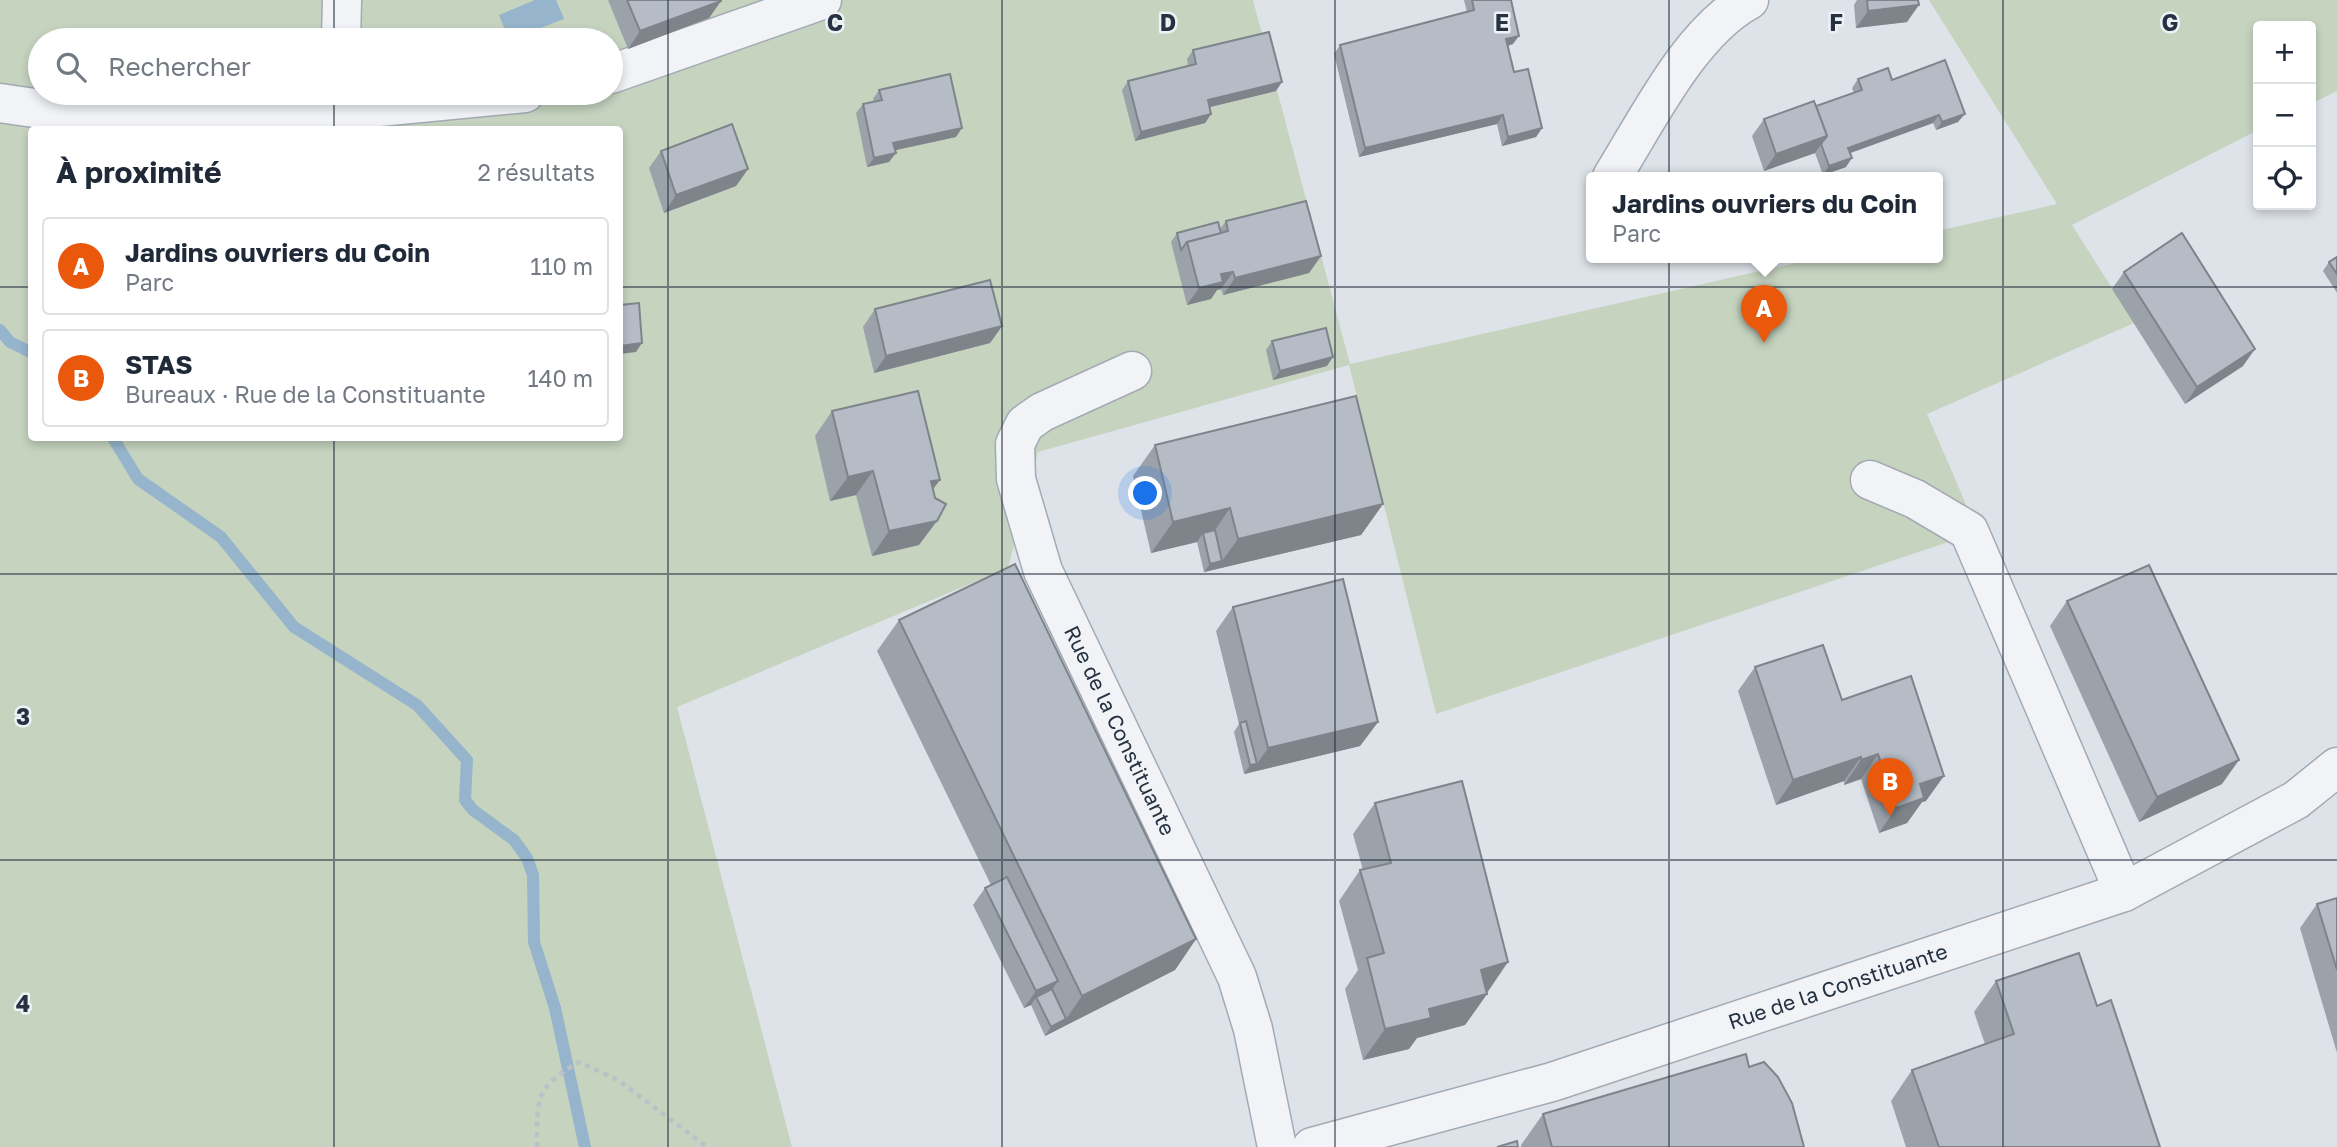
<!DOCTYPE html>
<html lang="fr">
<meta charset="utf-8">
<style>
body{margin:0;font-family:"Golos Text",sans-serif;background:#f6f6f7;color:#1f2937}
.controls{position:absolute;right:21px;top:21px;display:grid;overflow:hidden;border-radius:7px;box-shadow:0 4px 10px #0003}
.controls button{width:63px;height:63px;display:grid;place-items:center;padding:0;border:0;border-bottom:2px solid #e0e1e3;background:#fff;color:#1f2937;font:35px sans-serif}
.you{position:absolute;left:1146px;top:494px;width:24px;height:24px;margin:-18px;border:5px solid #fff;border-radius:50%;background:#1a73e8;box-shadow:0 0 0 10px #1a73e833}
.badge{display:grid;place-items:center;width:46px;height:46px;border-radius:50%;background:#ea580c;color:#fff;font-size:23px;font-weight:700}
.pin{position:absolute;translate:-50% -58px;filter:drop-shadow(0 2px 4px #0008)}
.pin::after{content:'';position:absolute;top:37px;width:24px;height:21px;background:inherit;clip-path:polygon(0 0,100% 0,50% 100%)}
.popup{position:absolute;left:1586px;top:172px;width:357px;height:91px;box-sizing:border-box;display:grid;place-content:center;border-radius:7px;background:#fff;filter:drop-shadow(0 2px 5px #0005);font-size:23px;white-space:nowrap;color:#747a83}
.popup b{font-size:26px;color:#1f2937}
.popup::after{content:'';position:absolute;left:50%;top:100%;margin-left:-14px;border:14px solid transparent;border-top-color:#fff}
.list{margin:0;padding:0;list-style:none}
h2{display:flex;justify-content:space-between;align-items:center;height:91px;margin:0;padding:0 28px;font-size:30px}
h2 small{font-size:23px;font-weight:400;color:#747a83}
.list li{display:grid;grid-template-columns:46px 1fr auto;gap:21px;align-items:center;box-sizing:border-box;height:98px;margin:0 14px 14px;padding:0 14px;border:2px solid #e0e1e3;border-radius:7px}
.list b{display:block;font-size:26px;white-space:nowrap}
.list p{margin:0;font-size:23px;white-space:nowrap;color:#747a83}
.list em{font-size:23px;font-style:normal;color:#747a83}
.icon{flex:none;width:38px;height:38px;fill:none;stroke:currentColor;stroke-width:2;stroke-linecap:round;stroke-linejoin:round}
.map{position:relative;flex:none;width:2337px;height:1147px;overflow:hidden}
.search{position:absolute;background:#fff;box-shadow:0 4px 10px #0003;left:28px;top:28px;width:595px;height:77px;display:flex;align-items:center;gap:18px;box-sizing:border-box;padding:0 24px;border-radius:38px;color:#747a83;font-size:26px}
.panel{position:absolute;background:#fff;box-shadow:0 4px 10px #0003;left:28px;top:126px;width:595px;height:315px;border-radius:7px}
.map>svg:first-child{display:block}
</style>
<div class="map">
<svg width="2337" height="1147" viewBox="0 0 2337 1147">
<rect width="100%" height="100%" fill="#dee3e9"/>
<path fill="#c5d3bf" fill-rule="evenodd" d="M0,0H1253L1350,364L1822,257H1937V231L2057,204L1929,0H2337V91L2311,104V26H2258V130L2072,225L2134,323L1927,414L1978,532L1436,714L1349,365L1038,452L1008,568L677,707L792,1147H0ZM40,40H611V93H40ZM32,130H620V438H32Z"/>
<path fill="#96b4cb" d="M535,0H556L564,19L509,40L499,15Z"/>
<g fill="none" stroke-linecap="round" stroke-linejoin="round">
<g stroke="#96b4cb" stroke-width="12">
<path d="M0,330L10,342L32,353"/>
<path d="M113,438L138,479L221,537L294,627L417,705L467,760L465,800L473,810L514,840L527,858L533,875L534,942L555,1008L585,1147"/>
</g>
<g stroke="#a3aab3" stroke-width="41">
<g id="minor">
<path d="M341,40L342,0"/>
<path d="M611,74L822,0"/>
<path d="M0,103L117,120L213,123L525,93"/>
<path d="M1612,177C1647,121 1690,32 1749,0"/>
<path id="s1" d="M1132,371L1042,412L1025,424L1015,444L1016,479L1043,571L1237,977L1253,1029L1277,1147"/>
<path d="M1870,480L1915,499L1969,531L2124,892"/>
<path id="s2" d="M1312,1147L1552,1082L2124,892L2296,800L2337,767"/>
</g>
</g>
<path stroke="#bcc1c8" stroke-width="4.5" stroke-dasharray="5 5" stroke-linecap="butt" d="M537,1147C537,1097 535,1088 579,1062L618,1080L707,1147"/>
<use href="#minor" stroke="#f1f3f7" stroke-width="38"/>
</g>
<g fill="#9ca2aa">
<path d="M608,0H721V1L709,18L628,49Z"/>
<path d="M1464,0H1511L1513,44L1508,46L1514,72L1542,128L1536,137L1502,146L1497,124L1359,157L1334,54L1340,45L1467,12Z"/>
<path d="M1857,0H1918L1907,22L1856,28L1854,5Z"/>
<path d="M1193,50L1276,91L1210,107L1211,114L1205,123L1135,141L1122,90L1128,81L1188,66L1187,59Z"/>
<path d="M1858,79L1892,80L1958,122L1936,130L1933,123L1850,153L1846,167L1823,175L1815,153L1764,171L1752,136L1764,119L1816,106L1854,93L1852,88Z"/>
<path d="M879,90L956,137L895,150L889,162L867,167L856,113L863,104L874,102L873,99Z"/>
<path d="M661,151L748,169L736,186L664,213L649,168Z"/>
<path d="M1226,221L1321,256L1309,273L1223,295L1221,289L1217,290L1211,299L1187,305L1171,242L1177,233L1220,229Z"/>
<path d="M2337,257V293L2323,271L2329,262Z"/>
<path d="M2124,272L2243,366L2185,404L2112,289Z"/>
<path d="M875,309L1002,326L990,343L874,373L863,327Z"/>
<path d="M1272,341L1327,366L1273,380L1266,350Z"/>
<path d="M832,411L933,489L919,545L872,556L856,495L830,501L815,436Z"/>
<path d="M1155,445L1383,504L1361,535L1204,572L1197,542L1151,553L1133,476Z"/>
<path d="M2067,601L2222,784L2139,822L2050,626Z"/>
<path d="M1233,607L1378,722L1360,746L1244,774L1234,732L1239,724L1216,631Z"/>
<path d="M899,620L1196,939L1175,970L1045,1036L1031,1005L1024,1008L973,905L985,888L991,885L877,651Z"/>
<path d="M1755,667L1842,700L1926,801L1922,802L1907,823L1879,833L1861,779L1844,785V781L1776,805L1738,691Z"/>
<path d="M1375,803L1487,994L1465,1025L1417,1038L1409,1049L1363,1060L1345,989L1358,970L1339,901L1360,870H1363L1353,834Z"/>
<path d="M2337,898V1053L2300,928L2317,904Z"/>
<path d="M1996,981L2097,1006L2160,1147H1906L1891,1101L1912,1070L1985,1044L1974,1012Z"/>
<path d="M1749,1067L1804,1147H1521V1145L1543,1114Z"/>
</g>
<g fill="#7f848b">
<path d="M721,1L709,18L628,49L640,31Z"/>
<path d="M1919,5L1907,22L1856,28L1868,11Z"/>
<path d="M1519,36L1513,44L1500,48L1506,39Z"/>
<path d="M1282,82L1276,91L1202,109L1208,100Z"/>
<path d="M1211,114L1205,123L1135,141L1141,132Z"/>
<path d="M1965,114L1958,122L1936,130L1942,122Z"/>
<path d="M1503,115L1497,124L1359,157L1365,148Z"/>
<path d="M1939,115L1933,123L1842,156L1848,148Z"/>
<path d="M962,128L956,137L887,152L893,143Z"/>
<path d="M1542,128L1536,137L1502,146L1508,137Z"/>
<path d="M1827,136L1815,153L1764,171L1776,154Z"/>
<path d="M896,153L889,162L867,167L874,158Z"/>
<path d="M1852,158L1846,167L1823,175L1829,166Z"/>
<path d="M748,169L736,186L664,213L676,195Z"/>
<path d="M1321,256L1309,273L1223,295L1235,278Z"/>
<path d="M1233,272L1221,289L1217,290L1211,299L1187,305L1199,288L1221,274Z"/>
<path d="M1002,326L990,343L874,373L886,356Z"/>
<path d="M642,343L636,352L620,354V346Z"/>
<path d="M2255,349L2243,366L2185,404L2197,387Z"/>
<path d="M1333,357L1327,366L1273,380L1280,371Z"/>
<path d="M873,471L856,495L830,501L848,477Z"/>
<path d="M940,480L922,504L931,481Z"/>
<path d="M1383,504L1361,535L1204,572L1210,564L1222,561L1238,539Z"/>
<path d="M1230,508L1209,539L1203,533L1197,542L1151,553L1173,522Z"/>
<path d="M937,521L919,545L872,556L889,531Z"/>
<path d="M1378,722L1360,746L1244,774L1250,765L1257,764L1268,748Z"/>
<path d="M1878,754L1861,779L1844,785L1861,760Z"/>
<path d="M1861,757L1844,781L1776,805L1793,780Z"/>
<path d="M2239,760L2222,784L2139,822L2157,797Z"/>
<path d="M1944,776L1926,801L1922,802L1907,823L1879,833L1896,808L1920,784Z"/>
<path d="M1196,939L1175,970L1045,1036L1051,1027L1066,1019L1082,996Z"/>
<path d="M1508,962L1487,993L1481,970Z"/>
<path d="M1058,981L1046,998L1036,997L1031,1005L1024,1008L1036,991Z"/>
<path d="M1487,994L1465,1025L1417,1038L1409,1049L1363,1060L1385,1029L1429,1009Z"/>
</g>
<g fill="#b5bcc6" stroke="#7f848b" stroke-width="2">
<path d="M627,0H721V1L640,31Z"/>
<path d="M1472,0H1511L1519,36L1506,39L1514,72L1528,69L1542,128L1508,137L1503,115L1365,148L1340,45L1474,10Z"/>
<path d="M1867,0H1918L1919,5L1868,11Z"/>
<path d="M1269,32L1282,82L1208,100L1211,114L1141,132L1128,81L1196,64L1193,50Z"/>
<path d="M1945,60L1965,114L1942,122L1939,115L1848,148L1852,158L1829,166L1821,144L1827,136L1816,106L1862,90L1858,79L1888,68L1892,80Z"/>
<path d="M950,74L962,128L893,143L896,153L874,158L863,104L882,100L879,90Z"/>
<path d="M1814,101L1827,136L1776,154L1764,119Z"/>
<path d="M732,124L748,169L676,195L661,151Z"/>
<path d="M1306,201L1321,256L1235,278L1233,272L1221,274L1223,282L1199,288L1187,242L1228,231L1226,221Z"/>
<path d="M1218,222L1221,233L1187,242L1181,250L1177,233Z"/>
<path d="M2182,233L2255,349L2197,387L2124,272Z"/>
<path d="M2337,257V274L2329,262Z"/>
<path d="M990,280L1002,326L886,356L875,309Z"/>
<path d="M639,303L642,343L620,346V305Z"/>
<path d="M1326,328L1333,357L1280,371L1272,341Z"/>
<path d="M918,391L940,480L931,481L935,498L946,504L937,521L889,531L873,471L848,477L832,411Z"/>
<path d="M1356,396L1383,504L1238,539L1230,508L1173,522L1155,445Z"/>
<path d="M1215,530L1222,561L1210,564L1203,533Z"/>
<path d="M1015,564L1196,939L1082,996L899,620Z"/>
<path d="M2149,565L2239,760L2157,797L2067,601Z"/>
<path d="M1343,579L1378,722L1268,748L1233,607Z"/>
<path d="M1823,645L1842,700L1911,676L1944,776L1920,784L1924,798L1896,808L1878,754L1861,760V757L1793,780L1755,667Z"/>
<path d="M1246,721L1257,764L1250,765L1240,723Z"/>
<path d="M1462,781L1508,962L1481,970L1487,994L1429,1009L1431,1018L1385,1029L1367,958L1384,953L1360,870L1391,863L1375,803Z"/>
<path d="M1007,877L1058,981L1036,991L985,888Z"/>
<path d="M2337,898V970L2317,904Z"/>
<path d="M2079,953L2097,1006L2111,1000L2160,1147H1939L1912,1070L2014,1034L1996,981Z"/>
<path d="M1052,989L1066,1019L1051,1027L1036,997Z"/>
<path d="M1746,1054L1749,1067L1764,1062L1778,1077L1792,1103L1804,1147H1552L1543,1114Z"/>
<path d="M1517,1141L1518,1147H1497Z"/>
</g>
<path fill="none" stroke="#263241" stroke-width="2" stroke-opacity="0.55" d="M334,0V40M668,0V1147M1002,0V1147M1335,0V1147M1669,0V1147M2003,0V1147M334,93V130M0,287H32M620,287H2337M334,438V1147M0,574H2337M0,860H2337"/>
<g text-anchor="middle" stroke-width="5" stroke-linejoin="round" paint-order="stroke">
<g font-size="21" fill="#263241" stroke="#eef2f6">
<text dy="7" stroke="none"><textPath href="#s1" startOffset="450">Rue de la Constituante</textPath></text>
<text dy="7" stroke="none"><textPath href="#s2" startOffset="550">Rue de la Constituante</textPath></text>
</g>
</g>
<g font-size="23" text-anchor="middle" font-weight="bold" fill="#263241" stroke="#eef2f6" stroke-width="5" stroke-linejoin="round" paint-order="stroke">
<text x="835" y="31">C</text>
<text x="1168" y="31">D</text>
<text x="1502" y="31">E</text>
<text x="1836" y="31">F</text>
<text x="2170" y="31">G</text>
<text x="23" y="725">3</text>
<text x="23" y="1012">4</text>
</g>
</svg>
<div class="controls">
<button>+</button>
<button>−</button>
<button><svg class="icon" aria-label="locate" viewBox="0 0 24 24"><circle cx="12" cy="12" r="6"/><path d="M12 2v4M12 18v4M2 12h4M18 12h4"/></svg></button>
</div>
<div class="you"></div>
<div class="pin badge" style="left:1764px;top:343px">A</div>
<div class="popup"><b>Jardins ouvriers du Coin</b>Parc</div>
<div class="pin badge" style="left:1890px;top:816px">B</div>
<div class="search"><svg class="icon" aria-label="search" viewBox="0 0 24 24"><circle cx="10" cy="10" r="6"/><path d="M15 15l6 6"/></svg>Rechercher</div>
<section class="panel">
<h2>À proximité<small>2 résultats</small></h2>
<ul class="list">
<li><span class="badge">A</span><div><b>Jardins ouvriers du Coin</b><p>Parc</p></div><em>110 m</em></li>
<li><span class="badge">B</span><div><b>STAS</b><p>Bureaux · Rue de la Constituante</p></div><em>140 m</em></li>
</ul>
</section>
</div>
